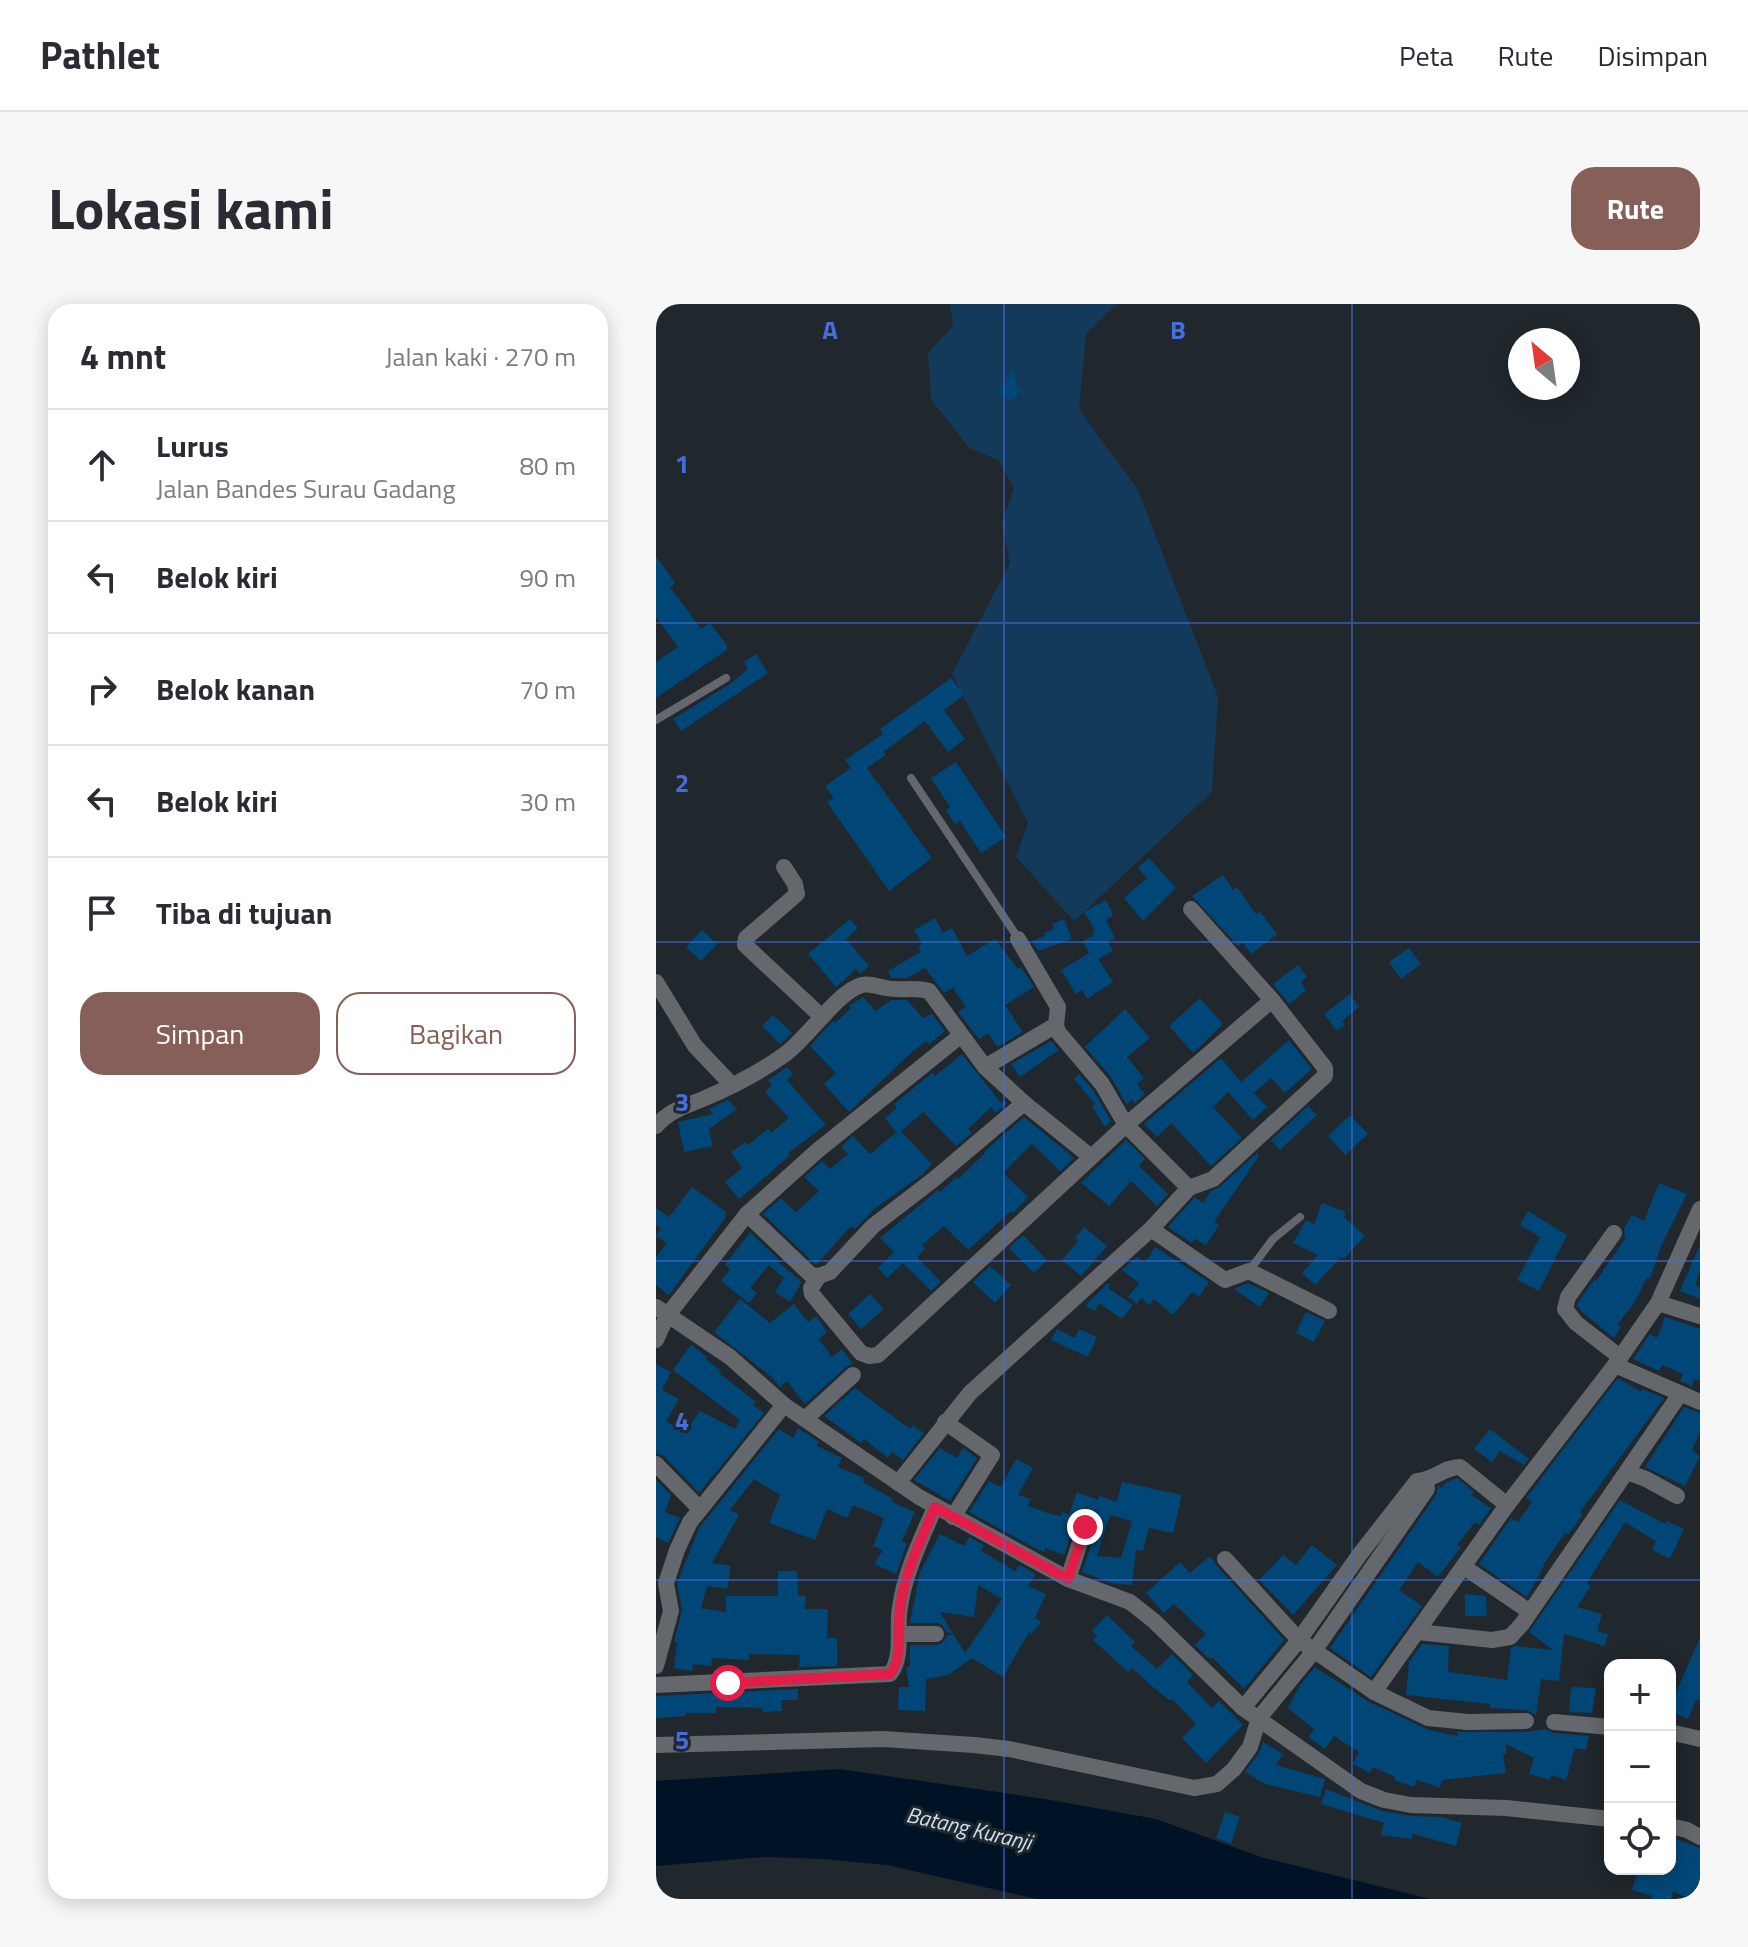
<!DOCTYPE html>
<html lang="id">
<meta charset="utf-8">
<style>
body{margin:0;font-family:"Titillium Web",sans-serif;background:#f7f7f7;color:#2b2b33}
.controls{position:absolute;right:24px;bottom:24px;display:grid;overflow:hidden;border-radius:16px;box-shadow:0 4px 20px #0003}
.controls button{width:72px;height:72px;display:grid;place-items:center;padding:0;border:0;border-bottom:2px solid #e1e1e2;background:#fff;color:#2b2b33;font:40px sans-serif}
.compass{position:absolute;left:852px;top:24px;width:72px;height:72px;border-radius:50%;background:#fff;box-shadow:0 4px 20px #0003;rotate:331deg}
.stop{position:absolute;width:24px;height:24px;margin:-18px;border:6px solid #e11d48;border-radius:50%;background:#fff}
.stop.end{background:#e11d48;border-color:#fff;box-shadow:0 2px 8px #0008}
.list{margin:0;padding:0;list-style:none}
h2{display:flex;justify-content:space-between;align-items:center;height:104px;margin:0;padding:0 32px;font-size:34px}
h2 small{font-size:26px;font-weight:400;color:#7c7c81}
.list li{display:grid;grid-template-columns:52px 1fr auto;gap:24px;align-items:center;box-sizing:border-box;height:112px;padding:0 32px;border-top:2px solid #e1e1e2}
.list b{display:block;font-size:30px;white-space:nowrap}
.list p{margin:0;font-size:26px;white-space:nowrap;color:#7c7c81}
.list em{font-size:26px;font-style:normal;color:#7c7c81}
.actions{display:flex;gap:16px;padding:24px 32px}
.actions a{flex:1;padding:18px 0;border:2px solid #855f58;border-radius:24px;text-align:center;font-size:28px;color:#855f58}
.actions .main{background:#855f58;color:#fff}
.icon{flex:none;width:44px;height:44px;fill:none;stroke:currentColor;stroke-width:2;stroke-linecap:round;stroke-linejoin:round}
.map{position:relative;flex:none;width:1044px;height:1595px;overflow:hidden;border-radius:24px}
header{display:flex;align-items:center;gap:48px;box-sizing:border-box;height:112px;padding:0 40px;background:#fff;border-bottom:2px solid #e1e1e2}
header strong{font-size:38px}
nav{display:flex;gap:44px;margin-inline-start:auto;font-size:28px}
.intro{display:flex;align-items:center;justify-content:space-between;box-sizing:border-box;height:192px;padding:0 48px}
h1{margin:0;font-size:56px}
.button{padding:20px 36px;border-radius:24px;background:#855f58;color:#fff;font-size:28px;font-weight:700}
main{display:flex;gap:48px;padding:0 48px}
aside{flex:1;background:#fff;border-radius:24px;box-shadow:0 4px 20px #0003}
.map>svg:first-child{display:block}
</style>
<header>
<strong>Pathlet</strong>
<nav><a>Peta</a><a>Rute</a><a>Disimpan</a></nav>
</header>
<div class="intro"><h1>Lokasi kami</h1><a class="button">Rute</a></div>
<main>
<aside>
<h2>4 mnt<small>Jalan kaki · 270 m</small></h2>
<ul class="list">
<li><svg class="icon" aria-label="ahead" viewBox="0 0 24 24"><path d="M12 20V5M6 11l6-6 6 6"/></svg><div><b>Lurus</b><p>Jalan Bandes Surau Gadang</p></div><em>80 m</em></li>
<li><svg class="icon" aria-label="left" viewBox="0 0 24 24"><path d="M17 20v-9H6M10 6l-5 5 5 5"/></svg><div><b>Belok kiri</b></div><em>90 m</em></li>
<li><svg class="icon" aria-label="right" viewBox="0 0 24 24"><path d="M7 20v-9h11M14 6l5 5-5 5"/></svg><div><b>Belok kanan</b></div><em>70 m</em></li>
<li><svg class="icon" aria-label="left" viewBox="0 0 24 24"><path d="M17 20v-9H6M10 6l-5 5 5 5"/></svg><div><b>Belok kiri</b></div><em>30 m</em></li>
<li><svg class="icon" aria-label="arrive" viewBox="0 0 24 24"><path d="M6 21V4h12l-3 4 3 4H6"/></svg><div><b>Tiba di tujuan</b></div></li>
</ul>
<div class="actions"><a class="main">Simpan</a><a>Bagikan</a></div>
</aside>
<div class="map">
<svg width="1044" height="1595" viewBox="0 0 1044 1595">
<rect width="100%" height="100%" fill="#20272d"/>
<path fill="#133a5a" d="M294,0H461L430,30L423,105L482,186L562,393L556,488L418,617L360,553L372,519L296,370L354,259L346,220L358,184L342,156L313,144L275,95L272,49L297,22Z"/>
<path fill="#001226" d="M183,1465L389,1495L500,1515L605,1553L774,1595H381L231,1561L167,1555L108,1553L0,1562V1477Z"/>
<g fill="#004777" fill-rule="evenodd">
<path d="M358,66L360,82L365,86L356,98L342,88Z"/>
<path d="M0,252L19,279L14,283L45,325L54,319L71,341V346L0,394V358L22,343L0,313Z"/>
<path d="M100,350L112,369L25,427L17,415L74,380L92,365L88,358Z"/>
<path d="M295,374L308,391L288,406L309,435L292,448L269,417L227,448L230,451L211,464L276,554L233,587L171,498L178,494L169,482L195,464L189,456L227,430L224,425Z"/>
<path d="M300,458L350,533L325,549L304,517L299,520L290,506L294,503L275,474Z"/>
<path d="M493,554L520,584L487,617L468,594L491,574L482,564Z"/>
<path d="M567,571L577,586L581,583L600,610L604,608L621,630L595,650L587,639L582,642L536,592Z"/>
<path d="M450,596L456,608V612L450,616L459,634L452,638L457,647L442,655L457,678L431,695L426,686L420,690L405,666L433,649L427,637L438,631L436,628L439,626L428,608Z"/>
<path d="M279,614L287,629L296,624L311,652L339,635L362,665L365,663L378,683L349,701L367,728L341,743L332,729L323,735L302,708L310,703L297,684L288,689L269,664L251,674H235L232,667L265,648L262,642L266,640L258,626Z"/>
<path d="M194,615L202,624L190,635L213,662L204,670L200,665L180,683L152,650Z"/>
<path d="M408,615L416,635L382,647L376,637L389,632L388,629L398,625L396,620Z"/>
<path d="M46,626L61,640L45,657L30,643Z"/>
<path d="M753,644L765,660L745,675L733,658Z"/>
<path d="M642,661L651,673L645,678L650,686L633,700L617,680Z"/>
<path d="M694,690L703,703L686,717L689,721L681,727L668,710Z"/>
<path d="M207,693L220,707L235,696H251L267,714L276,710L289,727L273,740L271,737L256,748L193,808L168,780L180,769L154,742L177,717L179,719L195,704L193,702Z"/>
<path d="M544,694L567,720L537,749L513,722Z"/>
<path d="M469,705L494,734L471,753L488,774L481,780L489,790L479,799L475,796L471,801L455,773L429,743Z"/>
<path d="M117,711L136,729L124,740L106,722Z"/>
<path d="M633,736L656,765L629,789L615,774L598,789L611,803L597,816L572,788L557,803L586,834L555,862L515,819L501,833L488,820L565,754L585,778Z"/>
<path d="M395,737L403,746L364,773L355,760Z"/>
<path d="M306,750L345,799L349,797L351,799L340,809L335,803L312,825L316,829L300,842L267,808L252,821L245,827L276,860L267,870L218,905L199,925L195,922L160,961L107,910L125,894L140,908L163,887L148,873L166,857L174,865L192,850L185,843L197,832L214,850L217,848L240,828L229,814L241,804L238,800L276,769L279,772Z"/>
<path d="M131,763L137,770L131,776L170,821L132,849L134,851L113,870L83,895L69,878L86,864L75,848L90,838L92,841L112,825L115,829L133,814L109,788L116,781L112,776Z"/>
<path d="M423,770L437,786L455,817L449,823L436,802L439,800L418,775Z"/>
<path d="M72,796L81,805L53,825L57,842L28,848L22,818L57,810L53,805Z"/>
<path d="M652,802L661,811L624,846L615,836Z"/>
<path d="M694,811L712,830L689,851L672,832Z"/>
<path d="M368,813L418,854L404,867L376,840L347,869L372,893L357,909L355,907L312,946L288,922L266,941L269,945L261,953L285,978L275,987L247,959L231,974L222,964L238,948L224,934L282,886L284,888L300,873L302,875L329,849L328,848Z"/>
<path d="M470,836L489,855L483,862L512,890L501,902L475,877L453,902L425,879Z"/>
<path d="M601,849L603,852L558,918L563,921L550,941L539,935L536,939L512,923L539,893L547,899L555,887L564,883Z"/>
<path d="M1003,879L1031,890L1005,942L994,975L991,974L978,999L961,1021L965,1023L958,1034L926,1008L921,1002L922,998L938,976L940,977L969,935L968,924L976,911L988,917Z"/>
<path d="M36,883L70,908V913L13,991L0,981V953L11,939L0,932L5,924L0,921V904L13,913Z"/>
<path d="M666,899L690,908L688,913L709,932L688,955L685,953L659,981L646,969L662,951L637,939L650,916L658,920Z"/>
<path d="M872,907L911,931L883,987L861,976L884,933L864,921Z"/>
<path d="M428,923L451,942L425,972L406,956L419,941L422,936L419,934Z"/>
<path d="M94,928L122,955L121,957L146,978L134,998L119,988L128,974L113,961L94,984L101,989L93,999L65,977L74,965L69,961Z"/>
<path d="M367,931L391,956L378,969L353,944Z"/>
<path d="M1044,941V967L1039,981L1044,983V995L1024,987Z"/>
<path d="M499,943L553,978L543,993L536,988L517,1011L498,995L493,1001L485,994L481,1000L472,993L483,979L466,966L481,953L489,959Z"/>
<path d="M334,962L355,981L339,999L317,978Z"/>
<path d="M452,979L454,980L452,984L477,1001L466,1015L443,999L439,1007L429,1002Z"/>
<path d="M592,979L613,989L604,1003L578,985Z"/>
<path d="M214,990L228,1005L205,1025L192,1010Z"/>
<path d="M84,995L114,1019L138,1000L152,1018L160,1012L171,1028L163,1035L176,1053L186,1045L197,1060L190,1063L149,1100L131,1077L124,1083L117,1074L58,1028Z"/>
<path d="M650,1008L669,1017L658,1038L640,1029Z"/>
<path d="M1009,1013L1044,1025V1077L1039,1075L1036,1082L1024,1077L1027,1070L1006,1061L1003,1067L977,1055L994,1030L1001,1034Z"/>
<path d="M401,1025L419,1034L423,1025L441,1033L432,1053L395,1036Z"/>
<path d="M35,1041L51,1053L50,1055L65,1067L63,1069L100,1098L97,1101L108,1109L43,1189L8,1152L0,1149V1060L15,1068L6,1086L23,1095L10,1117L29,1128L44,1107L79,1125L84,1116L17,1066Z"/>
<path d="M962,1074L985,1088L986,1085L1008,1094L924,1208L927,1210L912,1231L909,1229L887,1261L888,1262L871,1293L823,1260L855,1214L862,1218L876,1198L870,1194Z"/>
<path d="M199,1084L254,1125L257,1121L268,1129L247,1156L236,1148L232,1154L208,1135L205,1139L168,1112Z"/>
<path d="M1028,1103L1044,1109V1128L1036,1146L1044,1152L1029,1182L989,1163Z"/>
<path d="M142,1124L163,1138L161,1142L186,1154L182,1163L208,1174L207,1178L237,1195L236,1198L259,1208L246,1237L251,1239L240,1270L218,1260L227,1246L217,1242L228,1214L197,1201L191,1214L171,1205L159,1236L113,1219L124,1191L98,1175L74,1206L83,1211L56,1259L75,1262L71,1285L51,1282L45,1304L70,1308V1292H122V1267H141L142,1291L150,1292L149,1305H172L171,1334H181V1362L143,1363L144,1351L93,1350V1356L56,1354L55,1362L37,1360L36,1367L18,1364L21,1339L18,1338L26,1306L21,1280L43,1224L123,1125L137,1134Z"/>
<path d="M834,1125L873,1155L868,1161L844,1147L836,1158L818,1145Z"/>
<path d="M284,1144L301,1154L307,1144L321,1154L294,1197L258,1176Z"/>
<path d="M360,1155L377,1164L362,1191L375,1195L372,1202L394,1210L405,1212L406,1208L413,1210L421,1188L442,1196L443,1192L461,1198L466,1178L526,1191L517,1229L493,1224L487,1247L480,1246L476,1281L456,1279L426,1268L440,1226L438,1216L433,1213L421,1215L408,1251L389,1244L388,1248L383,1246L313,1208L333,1177L345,1183ZM454,1211L476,1217L465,1254L441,1252Z"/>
<path d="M801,1174L818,1188L815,1191L835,1204L823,1221L819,1218L801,1241L805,1243L782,1273L762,1258L743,1286L766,1302L715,1373L674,1344L780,1191L782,1182L786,1184L789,1179Z"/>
<path d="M0,1176L15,1191L9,1208L24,1214L12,1239L0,1233Z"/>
<path d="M964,1196L1009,1220L1010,1217L1028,1225L1014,1255L996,1246L1000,1237L969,1218L931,1279L935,1282L921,1303L946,1310L941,1327L952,1330L949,1342L908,1330L903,1377L885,1375L880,1411L871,1406L834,1404V1400L750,1391L753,1358L766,1340L793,1342L792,1368L851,1376L855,1344L859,1342L897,1346L873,1328Z"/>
<path d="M284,1230L308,1242L313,1233L328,1241L325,1247L359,1267L363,1261L380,1270L372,1282L390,1290L379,1314L385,1318L376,1330L373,1328L347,1373L316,1354L292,1371L270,1375L269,1407L242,1406L243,1383H253L250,1364L254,1362V1341H281L286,1339L291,1332L297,1330L309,1349L346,1295L322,1281L318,1313L284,1308L297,1330L291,1328L286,1321L281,1319H254L264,1268Z"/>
<path d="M656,1241L681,1261L637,1311L603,1276L627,1251L640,1261Z"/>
<path d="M554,1252L561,1262L628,1336L588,1385L557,1354H552L539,1341L550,1330L518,1300L508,1309L490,1289L524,1258L534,1269Z"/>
<path d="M809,1290L830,1292L831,1312H809Z"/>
<path d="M451,1311L479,1338L475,1342L501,1365L516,1350L537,1371L531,1378L556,1404L563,1397L587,1421L550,1459L526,1434L540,1420L516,1395L514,1397L497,1383L476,1364L472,1368L437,1336L441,1332L436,1327Z"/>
<path d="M1044,1334V1397L1040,1396L1032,1415L1014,1408V1402Z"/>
<path d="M659,1363L713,1398L773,1426L801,1432V1428H870L890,1425L897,1429L933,1432L930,1446L919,1444L910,1476L895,1471L894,1476L873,1470L878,1454L850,1440V1450H847L850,1469L786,1476L784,1484L761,1476L758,1483L738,1476L739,1473L717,1463L714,1469L697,1460L703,1448L678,1432L669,1445L652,1433L658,1425L632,1404L644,1381Z"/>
<path d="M915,1383L940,1384L936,1409L913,1408Z"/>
<path d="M142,1385V1396H125L126,1407L107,1408L106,1404L60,1403V1409H30V1412L0,1414V1392Z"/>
<path d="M607,1438L627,1450L620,1461L669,1475L664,1493L609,1480L589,1468L603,1449Z"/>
<path d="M670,1485L726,1507L754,1512L785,1513L806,1519L800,1542L757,1530L756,1535L725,1531L728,1519L665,1500Z"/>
<path d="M569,1508L584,1513L575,1540L560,1534Z"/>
<path d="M1018,1534L1044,1544V1595H1033L1017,1587L1015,1595H996L997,1592L976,1586L982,1565H1014V1545Z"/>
</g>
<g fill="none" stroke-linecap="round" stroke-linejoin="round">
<g stroke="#64676b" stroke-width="8">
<path d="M0,416L70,374"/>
<path d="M255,474L362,634"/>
<path d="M593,967L617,935L644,913"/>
</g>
<g stroke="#64676b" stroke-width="16">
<path d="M128,563L139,580L141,590L90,634L89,641L166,713"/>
<path d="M362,635L402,703L400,721L402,728L446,780L470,821L533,884"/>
<path d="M0,678L39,742L76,781"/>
<path d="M329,763L400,721"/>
<path d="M368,799L277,876L217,922L174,968L163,972L155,984L156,990L205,1049L213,1052L222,1051L470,821L616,696L535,605"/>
<path d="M0,822C14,806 28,803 47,795C75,783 104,768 128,751C151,735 182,687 206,681C215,679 222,683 230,684C245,687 259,683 273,687L329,763L368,799L435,853"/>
<path d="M91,910L155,971L163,972"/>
<path d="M495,925L569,976L593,967L673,1007"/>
<path d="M958,929L912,993L909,1005L920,1019L964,1053"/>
<path d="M1002,999L1044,1012"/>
<path d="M0,1003L74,1053L128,1101L263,1193L412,1275L474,1298L498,1317L587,1404L705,1487L728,1496L755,1501L850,1504L954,1515"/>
<path d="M0,1036L11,1012L91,910L161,847L304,732"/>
<path d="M959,1061L1044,1098"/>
<path d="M149,1115L197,1071"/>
<path d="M289,1118L336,1151L297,1213"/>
<path d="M0,1160L43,1204"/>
<path d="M971,1168L990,1175L1021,1192"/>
<path d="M242,1179L314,1089L495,925L533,884L557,875L669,772V764L616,696"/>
<path d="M569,1255L643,1336L718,1388L772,1414L812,1418L870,1417"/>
<path d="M808,1263L874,1308"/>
<path d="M412,1275L429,1223"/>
<path d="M762,1328L836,1336L854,1333L866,1320L1024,1090"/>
<path d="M243,1330H280"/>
<path d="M0,1362L15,1307L10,1279L21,1246L34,1218L128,1101"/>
<path d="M0,1381L234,1370C248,1353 240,1324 244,1303C249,1268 265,1236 279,1203"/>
<path d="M718,1388L851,1201L959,1061L1002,999L1044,905"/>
<path d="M587,1404L643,1336L704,1250L761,1177C778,1176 788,1163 804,1163L851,1201"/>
<path d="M898,1418L954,1423"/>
<path d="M1014,1428L1044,1435"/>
<path d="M0,1441L227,1435L318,1441L353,1445L538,1484L561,1480L578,1465L594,1443L603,1414L658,1347L771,1185L770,1178"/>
<path d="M1014,1522L1031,1526L1044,1533"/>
</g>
</g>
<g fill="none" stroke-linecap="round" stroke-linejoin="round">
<path stroke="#e11d48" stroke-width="10" d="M72,1379L234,1370C248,1353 241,1324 244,1303C249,1268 265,1236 279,1203L412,1275L429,1223"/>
</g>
<path fill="none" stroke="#456edd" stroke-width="2" stroke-opacity="0.55" d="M348,0V1595M696,0V1595M0,319H1044M0,638H1044M0,957H1044M0,1276H1044"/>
<g text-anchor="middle" stroke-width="6" stroke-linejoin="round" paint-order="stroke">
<g font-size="22" font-style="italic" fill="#cddff1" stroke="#20272d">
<text transform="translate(313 1524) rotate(13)" y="8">Batang Kuranji</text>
</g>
</g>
<g font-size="26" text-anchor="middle" font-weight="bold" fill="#456edd" stroke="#20272d" stroke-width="6" stroke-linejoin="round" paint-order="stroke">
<text x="174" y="35">A</text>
<text x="522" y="35">B</text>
<text x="26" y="169">1</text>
<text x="26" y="488">2</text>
<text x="26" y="807">3</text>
<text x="26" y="1126">4</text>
<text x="26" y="1445">5</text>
</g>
</svg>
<div class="controls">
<button>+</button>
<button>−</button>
<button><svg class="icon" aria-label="locate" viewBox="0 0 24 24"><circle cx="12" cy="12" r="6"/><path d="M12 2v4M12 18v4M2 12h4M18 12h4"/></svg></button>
</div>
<svg class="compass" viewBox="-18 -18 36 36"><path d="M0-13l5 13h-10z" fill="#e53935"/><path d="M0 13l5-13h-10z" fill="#7c7c81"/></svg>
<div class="stop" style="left:72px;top:1379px"></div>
<div class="stop end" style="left:429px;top:1223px"></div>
</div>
</main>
